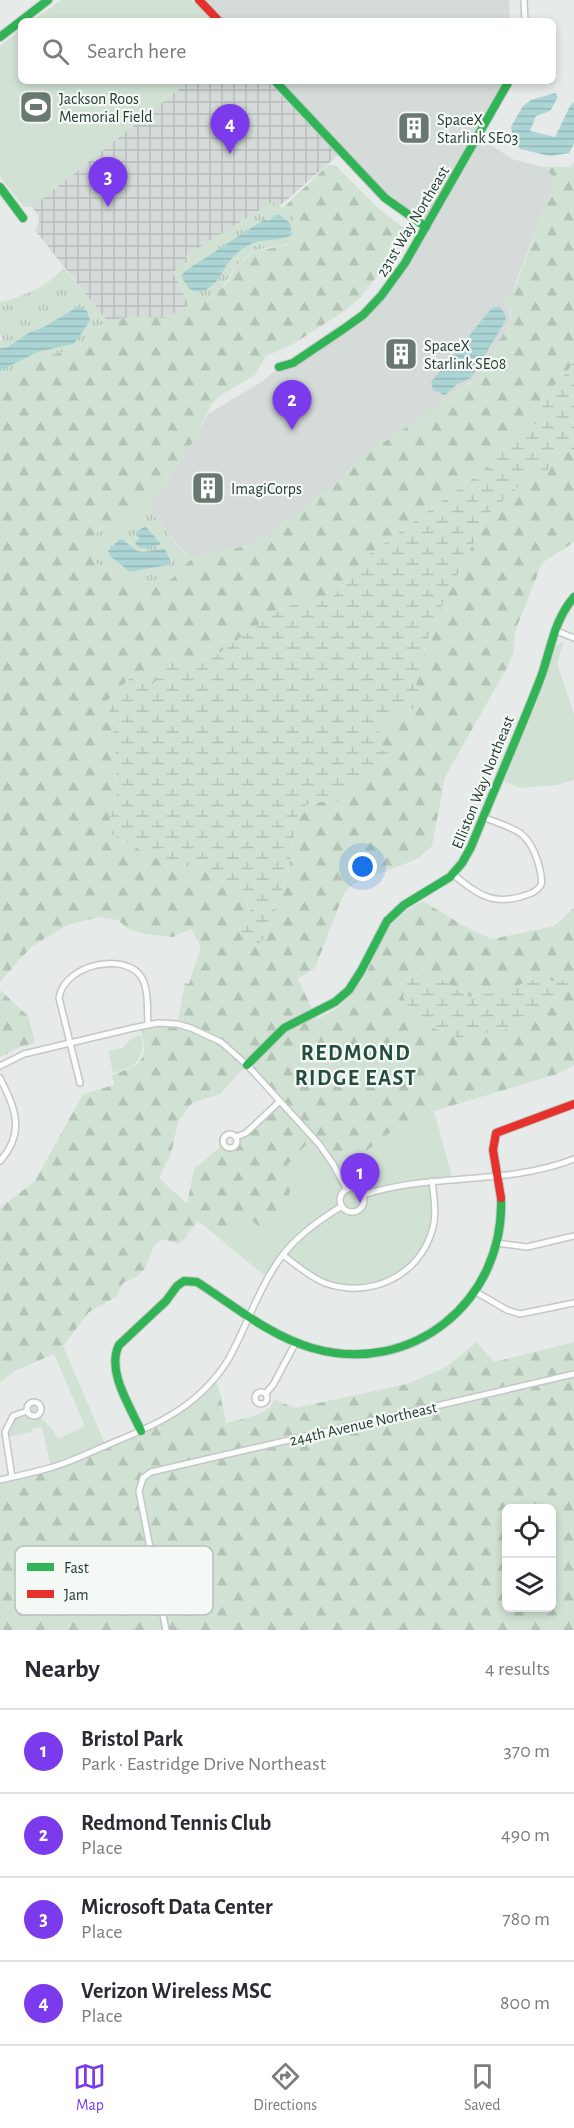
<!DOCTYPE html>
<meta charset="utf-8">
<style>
body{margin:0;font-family:"Alegreya Sans",sans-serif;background:#f7f7f7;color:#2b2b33}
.controls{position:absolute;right:18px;bottom:18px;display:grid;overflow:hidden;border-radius:9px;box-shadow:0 3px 9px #0003}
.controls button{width:54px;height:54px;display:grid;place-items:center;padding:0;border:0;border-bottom:2px solid #e1e1e2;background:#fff;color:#2b2b33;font:30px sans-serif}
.you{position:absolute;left:363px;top:867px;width:21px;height:21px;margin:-15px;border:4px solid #fff;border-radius:50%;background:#1a73e8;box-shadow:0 0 0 9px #1a73e833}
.badge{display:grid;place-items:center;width:39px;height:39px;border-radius:50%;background:#7c3aed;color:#fff;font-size:20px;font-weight:700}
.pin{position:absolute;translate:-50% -50px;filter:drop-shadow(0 2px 3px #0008)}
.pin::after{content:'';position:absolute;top:32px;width:21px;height:18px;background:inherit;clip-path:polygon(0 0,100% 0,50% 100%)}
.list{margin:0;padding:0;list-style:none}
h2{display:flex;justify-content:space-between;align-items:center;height:78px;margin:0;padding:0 24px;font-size:26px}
h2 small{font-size:20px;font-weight:400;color:#7c7c81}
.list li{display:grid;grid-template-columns:39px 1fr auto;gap:18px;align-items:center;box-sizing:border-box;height:84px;padding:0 24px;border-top:2px solid #e1e1e2}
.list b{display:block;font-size:22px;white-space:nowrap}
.list p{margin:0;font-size:20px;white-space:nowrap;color:#7c7c81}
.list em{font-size:20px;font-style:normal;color:#7c7c81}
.icon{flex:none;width:33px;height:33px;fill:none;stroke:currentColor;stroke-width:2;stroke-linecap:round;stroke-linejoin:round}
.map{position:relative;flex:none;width:574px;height:1630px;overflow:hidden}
.search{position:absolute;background:#fff;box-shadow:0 3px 9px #0003;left:18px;right:18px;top:18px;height:66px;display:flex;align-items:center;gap:15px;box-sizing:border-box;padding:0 21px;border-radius:9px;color:#7c7c81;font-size:22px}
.sheet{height:414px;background:#fff}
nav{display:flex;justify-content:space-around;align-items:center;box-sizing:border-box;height:84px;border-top:2px solid #e1e1e2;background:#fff;font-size:16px;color:#7c7c81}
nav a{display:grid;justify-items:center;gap:3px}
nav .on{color:#7c3aed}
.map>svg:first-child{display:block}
</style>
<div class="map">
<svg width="574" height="1630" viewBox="0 0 574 1630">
<defs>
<pattern id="industrial-grid" width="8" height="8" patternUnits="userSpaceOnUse" patternTransform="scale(1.5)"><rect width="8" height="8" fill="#d5dbd8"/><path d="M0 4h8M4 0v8" fill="none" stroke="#b7bdba"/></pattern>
<pattern id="grass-tufts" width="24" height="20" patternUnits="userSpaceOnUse" patternTransform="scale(1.5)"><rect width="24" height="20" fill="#d1e2d4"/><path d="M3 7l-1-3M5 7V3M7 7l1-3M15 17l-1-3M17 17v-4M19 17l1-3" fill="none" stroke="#b3c3b6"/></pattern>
<pattern id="forest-firs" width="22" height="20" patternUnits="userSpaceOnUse" patternTransform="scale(1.5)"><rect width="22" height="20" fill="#d1e2d4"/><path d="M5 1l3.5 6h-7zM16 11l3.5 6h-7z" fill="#b3c3b6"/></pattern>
<pattern id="wetland-marsh" width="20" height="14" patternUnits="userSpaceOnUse" patternTransform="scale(1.5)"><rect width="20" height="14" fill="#d1e2d4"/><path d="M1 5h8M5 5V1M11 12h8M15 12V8" fill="none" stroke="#b3c3b6"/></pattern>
<pattern id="water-rules" width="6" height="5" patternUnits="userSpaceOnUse" patternTransform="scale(1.5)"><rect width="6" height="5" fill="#abd4d4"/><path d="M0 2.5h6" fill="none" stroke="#93b7b6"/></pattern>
</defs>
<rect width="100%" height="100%" fill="#e6eae8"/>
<g fill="#d5dbd8">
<path d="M199,0H509L510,21H219Z"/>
<path d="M275,81H502L503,93L478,136L512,159L542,167L554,177L555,186L546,204L517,279L508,307L511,319L510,324L474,380L458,389L428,413L357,460L342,479L255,544L193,557H188L148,508L196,437L208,414L263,381L279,367L324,343L381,296L426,227L385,198Z"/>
</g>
<path fill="url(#industrial-grid)" d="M189,81H268L338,155L283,203L173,272L189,305L166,318L130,317L107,321L35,230L39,223L38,215L32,207Z"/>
<g fill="url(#grass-tufts)">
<path d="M272,202C288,210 298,216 298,235C287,251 266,244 251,253C222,271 231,298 189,305L173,272L188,261L185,256Z"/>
<path d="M63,267L107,321L97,328L78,349L41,357L0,378V341L3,340L0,334V302C18,299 54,284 63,267Z"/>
<path d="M148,508L185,555L193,557L173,578L165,582L128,581L100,567L93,560L94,536L104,526Z"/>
</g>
<g fill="url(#forest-firs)" fill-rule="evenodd">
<path d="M574,162V356L569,371L544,396L541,403L549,417L521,432L497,459L471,480L368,555L329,601H302L281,609L216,655L196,662L174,660L152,685L130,678L107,701L115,738L117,793L107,832L163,862L199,869L242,887L259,944L264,938L288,873L299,809C314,802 325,800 342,802L361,776L382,762L389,753L375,749L380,729L403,708L416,683L431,628L488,514L537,470C552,466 554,445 574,452V542L542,563L516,629L513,654L508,666L445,777L432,846L417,859L353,884L344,893L315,968L298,979L317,1019C357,1002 368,971 385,933C396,918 407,909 423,901L462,925L492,939L555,926L574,908V1065L557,1074L434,1111L391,1132L363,1154L336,1169L296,1174L284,1209L261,1228L245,1216L226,1244L198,1221L187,1234V1237L178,1244L163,1239L154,1246L145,1269L136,1277L123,1283L116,1297L89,1312L63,1346L54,1354L15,1371L0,1382V1208L35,1181L83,1094L114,1085L112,1075C144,1064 149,1060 140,1026L177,1024L185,983L189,984L201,946L191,929L173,937L145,934L128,929L118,920L99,917L67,925L31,947L0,982V378L41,357L78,349L97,328L107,321L130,317L166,318L189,305L210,299L227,283L237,265L253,252L287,245L294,240L298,235C298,223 294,214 283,208L328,165H335L380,210L407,230L408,237L360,298L343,312L290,346L266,356L255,375L218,397L211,405L196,437L148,508L104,526L94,536L93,560L100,567L128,581L165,582L173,578L193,557L255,544L342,479L357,460L428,413L458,389L471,383L510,324L511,312L504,303L514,291L546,204L555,186L554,177L542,167H570ZM422,973L442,980L470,997L505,990L533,980L568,988L553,998L536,1015L405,981ZM247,1065L280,1101L239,1136L236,1137V1142L234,1146L229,1147L224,1144L194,1169L187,1204L159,1178L171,1154L178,1122L192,1103L220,1094Z"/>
<path d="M0,990L28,1016L35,1043L20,1047L0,1057Z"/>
<path d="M477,1342L494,1362L574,1342V1630H0V1480L51,1468L164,1421L196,1420L220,1393L226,1423C240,1419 272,1415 274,1399L295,1408L407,1384L446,1367ZM506,1508H552V1608H506Z"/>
</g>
<g fill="url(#wetland-marsh)">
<path d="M574,356V452C560,447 550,456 548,470H537L488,514L431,628L416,683L423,696L417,709H403L380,729L376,749L389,752L382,762L361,776L342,802C325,800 314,801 299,809L288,873L264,938L259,944L248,941L239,931L251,914L242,887L199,869L163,862L107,832L117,793L115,738L107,701L130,678L152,685L174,660L196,662L216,655L281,609L302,601H329L368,555L471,480L497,459L521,432L548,417L541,403C549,382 568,382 574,356Z"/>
<path d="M421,973L442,980L470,997L505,990L533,980L569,981L568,988L553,998L536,1015L514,1028L459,1038L417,1022L403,997L405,981Z"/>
</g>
<g fill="#d1e2d4">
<path d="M61,0H192L212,21H32Z"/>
<path d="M21,30V81H189L32,207H24L0,177V46Z"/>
<path d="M564,642L557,663L574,715V780L557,785L520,788L504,781L546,679L555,646Z"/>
<path d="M141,1035C146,1060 135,1067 113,1073L108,1051L122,1048L133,1037Z"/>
<path d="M434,1111L453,1180L432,1181L435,1213L427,1244L402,1274L366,1288L323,1282L283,1256L268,1278L226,1244L245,1216L261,1228L284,1209L296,1174L287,1165L313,1137L336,1169L363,1154L391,1132Z"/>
<path d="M63,1346L106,1446L51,1468L42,1427L32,1429L33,1432L11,1436H5L9,1422L27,1411V1406L33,1402L40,1406L38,1415L52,1429L58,1439L85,1426L54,1354Z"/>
<path d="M215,1378L220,1393C210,1404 190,1433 172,1427C169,1426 167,1423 164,1421Z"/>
</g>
<g fill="url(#water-rules)">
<path d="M555,93L558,97L550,111L536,116L530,131L555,137L570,106L574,102V143L569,153L550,156L520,149L513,136L511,127L523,106L531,100Z"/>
<path d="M275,215H280L290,223L292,235C279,242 264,238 251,244C242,248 235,254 229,262C224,267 223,273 219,278C207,294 188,299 182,275L185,271L265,219L269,221Z"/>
<path d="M79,306L87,311L90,320L77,340L73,344L37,352L0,371V348L8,347L30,332L44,327Z"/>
<path d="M495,307H500L505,314L506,320L471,378L457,384L445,395L433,390L431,382L491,309Z"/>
<path d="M145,526L161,544L149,548H139L135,543L139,539L137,532Z"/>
<path d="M123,539C141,558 141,551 165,549L171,562L167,565L130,572L110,556L108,551L119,540Z"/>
</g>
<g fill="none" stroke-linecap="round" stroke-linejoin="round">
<g stroke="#c3c7c5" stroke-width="8">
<g id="street">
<path d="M524,0L525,21"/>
<path d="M554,630L574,638"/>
<path d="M454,875C475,893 492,905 520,897C529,894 536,893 541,885C543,877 540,871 538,862C527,828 514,830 483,817"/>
<path d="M0,1066L24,1054L133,1028L158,1023L177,1024L191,1028L221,1042L247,1065L319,1144L333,1164L347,1190"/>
<path d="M0,1078C15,1108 26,1132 0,1161"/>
<path d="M80,1083L59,998C64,964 126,951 142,978C149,991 147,1011 148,1025"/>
<circle cx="230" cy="1141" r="7"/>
<path d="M236,1137L246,1133L280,1101"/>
<circle cx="352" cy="1200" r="12"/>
<path d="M363,1195C434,1172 504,1186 574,1159"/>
<path d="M497,1243L527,1247L574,1236"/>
<path d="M283,1255C296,1265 310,1277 325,1283C369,1299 418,1277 432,1231C437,1216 434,1197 432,1181"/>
<path d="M476,1292L507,1310L520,1314L574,1303"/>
<circle cx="261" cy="1398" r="6"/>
<path d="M266,1393L273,1385L296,1342"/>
<circle cx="34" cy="1409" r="7"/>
<path d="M12,1477L5,1432L13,1416L27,1411"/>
<path d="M0,1480C18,1476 36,1472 53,1467C73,1461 93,1451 112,1443C159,1424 200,1405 228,1360C245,1330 256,1295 275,1266C291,1240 316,1222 342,1206"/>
<path d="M166,1630L139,1491L143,1478L151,1472L574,1374"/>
</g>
</g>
<g stroke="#c2c8c5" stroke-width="10">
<g id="fast">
<path d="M0,37L48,0"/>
<path d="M275,81L385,198L426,227"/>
<path d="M0,187L23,218"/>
<path d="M279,367L293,363L345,328L363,315L381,296L405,263L509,81"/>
<path d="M247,1065L284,1028L335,1002L349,990L361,971L387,921L404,905L450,877L462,863L471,847C494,790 519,734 541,677C551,649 554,620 574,597"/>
<path d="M141,1431C130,1406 106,1371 119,1345L166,1301L177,1286L184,1281L197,1282C233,1305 270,1336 312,1348C412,1377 505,1301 501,1198"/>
</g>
</g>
<g stroke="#c2c8c5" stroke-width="10">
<g id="jam">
<path d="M199,0L219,21"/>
<path d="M501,1198L493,1150L496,1133L574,1104"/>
</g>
</g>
<use href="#street" stroke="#fbfcfc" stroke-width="5"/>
<use href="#fast" stroke="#30b455" stroke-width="8"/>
<use href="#jam" stroke="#e5322d" stroke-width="8"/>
</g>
<defs>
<g id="stadium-square" transform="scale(1.725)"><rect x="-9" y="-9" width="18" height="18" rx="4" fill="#697972" stroke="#f5f9f6"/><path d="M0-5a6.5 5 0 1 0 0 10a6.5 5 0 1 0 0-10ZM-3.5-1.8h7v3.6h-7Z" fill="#fff"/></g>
<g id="building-square" transform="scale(1.725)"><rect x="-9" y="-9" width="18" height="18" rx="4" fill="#697972" stroke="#f5f9f6"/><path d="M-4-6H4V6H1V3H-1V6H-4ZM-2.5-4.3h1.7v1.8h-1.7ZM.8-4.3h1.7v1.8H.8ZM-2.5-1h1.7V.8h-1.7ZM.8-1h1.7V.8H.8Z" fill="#fff"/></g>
</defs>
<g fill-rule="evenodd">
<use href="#stadium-square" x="36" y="107"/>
<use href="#building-square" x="414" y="128"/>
<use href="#building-square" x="401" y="354"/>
<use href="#building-square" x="208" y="488"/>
</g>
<g text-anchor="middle" stroke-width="4.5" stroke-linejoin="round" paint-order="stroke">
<g font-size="16" fill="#253c33" stroke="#f5f9f6" text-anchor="start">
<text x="59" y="104">Jackson Roos<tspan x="59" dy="18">Memorial Field</tspan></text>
<text x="437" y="125">SpaceX<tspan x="437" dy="18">Starlink SE03</tspan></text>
<text x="424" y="351">SpaceX<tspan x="424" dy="18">Starlink SE08</tspan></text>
<text x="231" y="494">ImagiCorps</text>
</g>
<g font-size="16" fill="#253c33" stroke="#f5f9f6">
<text transform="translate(412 221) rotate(-59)" y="6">231st Way Northeast</text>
<text transform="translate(482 782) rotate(-68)" y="6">Elliston Way Northeast</text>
<text transform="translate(363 1423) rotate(-13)" y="6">244th Avenue Northeast</text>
</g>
<g font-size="22" font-weight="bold" letter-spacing="1.5" fill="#234d3d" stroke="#f5f9f6">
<text x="356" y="1060">REDMOND<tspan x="356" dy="25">RIDGE EAST</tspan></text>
</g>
</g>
<rect x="15" y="1546" width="198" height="69" rx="9" fill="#f5f9f6" stroke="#b7c0bc" stroke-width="1.5"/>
<rect x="27" y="1563" width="27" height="8" fill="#30b455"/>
<rect x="27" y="1590" width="27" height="8" fill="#e5322d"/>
<g font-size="16" fill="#253c33">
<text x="64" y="1573">Fast</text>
<text x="64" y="1600">Jam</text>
</g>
</svg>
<div class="controls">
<button><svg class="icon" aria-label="locate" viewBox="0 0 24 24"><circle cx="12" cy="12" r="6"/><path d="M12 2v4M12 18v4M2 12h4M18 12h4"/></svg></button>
<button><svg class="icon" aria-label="layers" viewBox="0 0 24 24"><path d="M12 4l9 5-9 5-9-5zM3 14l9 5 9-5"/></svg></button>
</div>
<div class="you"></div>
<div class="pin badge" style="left:360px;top:1203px">1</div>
<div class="pin badge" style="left:292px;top:430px">2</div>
<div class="pin badge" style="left:108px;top:207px">3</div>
<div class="pin badge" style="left:230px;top:154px">4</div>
<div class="search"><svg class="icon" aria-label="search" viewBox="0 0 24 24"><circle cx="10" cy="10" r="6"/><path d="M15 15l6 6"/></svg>Search here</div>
</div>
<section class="sheet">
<h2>Nearby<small>4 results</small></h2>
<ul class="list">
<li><span class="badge">1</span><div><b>Bristol Park</b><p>Park · Eastridge Drive Northeast</p></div><em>370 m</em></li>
<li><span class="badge">2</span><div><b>Redmond Tennis Club</b><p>Place</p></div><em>490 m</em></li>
<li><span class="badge">3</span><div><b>Microsoft Data Center</b><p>Place</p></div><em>780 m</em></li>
<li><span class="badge">4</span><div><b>Verizon Wireless MSC</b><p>Place</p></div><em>800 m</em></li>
</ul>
</section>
<nav>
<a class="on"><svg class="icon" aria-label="map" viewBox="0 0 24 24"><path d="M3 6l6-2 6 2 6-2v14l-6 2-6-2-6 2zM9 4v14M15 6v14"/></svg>Map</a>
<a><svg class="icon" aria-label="directions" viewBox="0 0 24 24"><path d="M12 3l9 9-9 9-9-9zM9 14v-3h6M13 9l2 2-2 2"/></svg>Directions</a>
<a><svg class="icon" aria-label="saved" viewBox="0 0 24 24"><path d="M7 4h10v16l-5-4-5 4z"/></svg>Saved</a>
</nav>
